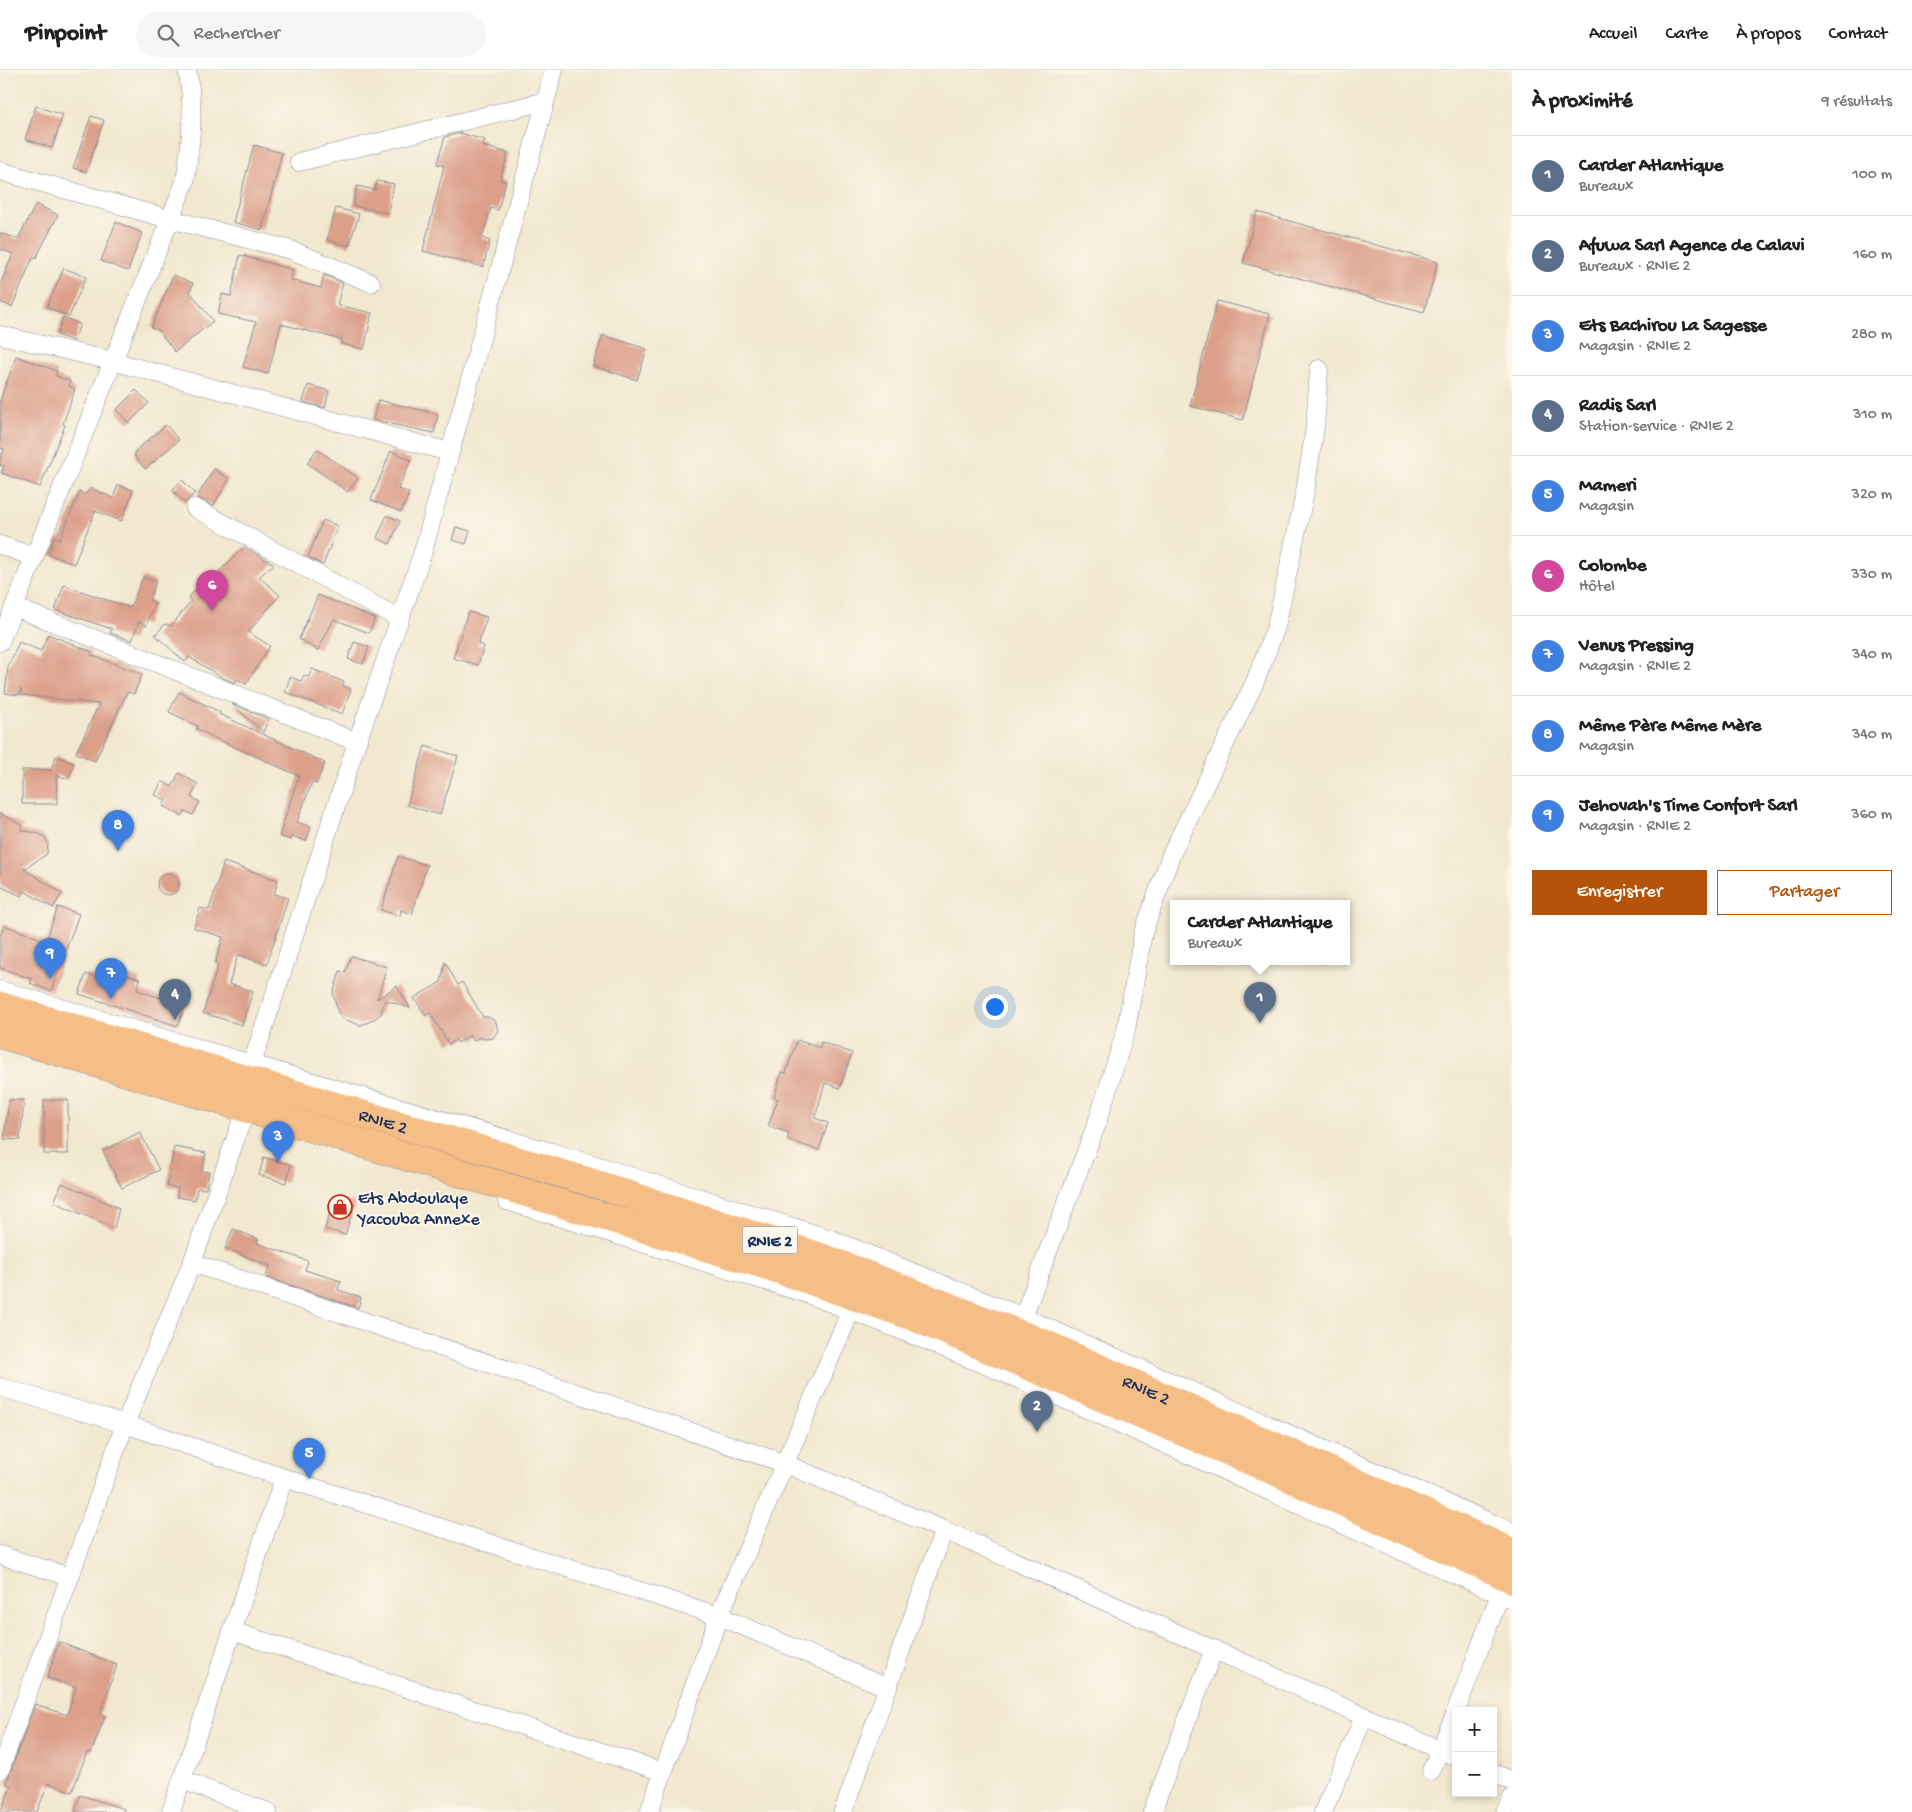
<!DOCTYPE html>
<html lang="fr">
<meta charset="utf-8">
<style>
body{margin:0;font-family:"Gochi Hand",sans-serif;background:#f6f6f6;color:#222}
.controls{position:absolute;right:15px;bottom:15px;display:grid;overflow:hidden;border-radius:0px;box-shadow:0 2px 8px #0003}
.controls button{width:45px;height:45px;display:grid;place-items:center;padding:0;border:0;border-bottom:1px solid #e0e0e0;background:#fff;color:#222;font:25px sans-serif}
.you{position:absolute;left:994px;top:936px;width:18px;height:18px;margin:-12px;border:4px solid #fff;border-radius:50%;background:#1a73e8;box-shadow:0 0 0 8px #1a73e833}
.badge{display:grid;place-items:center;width:32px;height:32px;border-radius:50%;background:#b45309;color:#fff;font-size:16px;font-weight:700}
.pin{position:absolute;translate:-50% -41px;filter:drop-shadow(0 1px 2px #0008)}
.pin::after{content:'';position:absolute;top:26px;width:18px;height:15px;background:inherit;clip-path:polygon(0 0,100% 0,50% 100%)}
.popup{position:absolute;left:1170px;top:830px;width:180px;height:65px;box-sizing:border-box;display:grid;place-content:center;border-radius:0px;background:#fff;filter:drop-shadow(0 1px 4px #0005);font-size:16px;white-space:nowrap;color:#767676}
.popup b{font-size:19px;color:#222}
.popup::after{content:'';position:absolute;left:50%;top:100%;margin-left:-10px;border:10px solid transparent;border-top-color:#fff}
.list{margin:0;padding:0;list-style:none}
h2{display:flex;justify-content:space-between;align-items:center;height:65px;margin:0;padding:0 20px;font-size:21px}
h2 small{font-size:16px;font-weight:400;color:#767676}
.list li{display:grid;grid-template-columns:32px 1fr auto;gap:15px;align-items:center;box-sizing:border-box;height:80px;padding:0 20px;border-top:1px solid #e0e0e0}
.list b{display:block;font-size:19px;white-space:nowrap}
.list p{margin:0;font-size:16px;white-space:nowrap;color:#767676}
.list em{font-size:16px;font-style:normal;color:#767676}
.actions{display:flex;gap:10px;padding:15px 20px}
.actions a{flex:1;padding:11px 0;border:1px solid #b45309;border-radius:0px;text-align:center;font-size:18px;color:#b45309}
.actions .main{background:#b45309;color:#fff}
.icon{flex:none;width:28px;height:28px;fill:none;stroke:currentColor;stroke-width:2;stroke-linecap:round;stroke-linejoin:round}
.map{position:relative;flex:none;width:1512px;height:1742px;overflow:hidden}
header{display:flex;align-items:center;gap:30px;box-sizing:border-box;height:70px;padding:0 25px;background:#fff;border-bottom:1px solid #e0e0e0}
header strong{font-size:24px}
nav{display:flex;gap:28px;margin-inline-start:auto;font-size:18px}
.search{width:350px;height:45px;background:#f6f6f6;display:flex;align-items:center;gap:12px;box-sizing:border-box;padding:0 18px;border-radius:28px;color:#767676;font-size:19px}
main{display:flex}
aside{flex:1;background:#fff}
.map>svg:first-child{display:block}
</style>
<header>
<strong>Pinpoint</strong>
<div class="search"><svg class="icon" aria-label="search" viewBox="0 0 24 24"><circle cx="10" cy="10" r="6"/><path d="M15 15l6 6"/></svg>Rechercher</div>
<nav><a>Accueil</a><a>Carte</a><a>À propos</a><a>Contact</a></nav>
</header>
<main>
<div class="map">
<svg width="1512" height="1742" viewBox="0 0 1512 1742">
<rect width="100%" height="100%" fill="#fbf7ec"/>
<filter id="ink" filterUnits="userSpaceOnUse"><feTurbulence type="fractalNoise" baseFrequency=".02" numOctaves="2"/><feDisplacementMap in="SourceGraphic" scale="10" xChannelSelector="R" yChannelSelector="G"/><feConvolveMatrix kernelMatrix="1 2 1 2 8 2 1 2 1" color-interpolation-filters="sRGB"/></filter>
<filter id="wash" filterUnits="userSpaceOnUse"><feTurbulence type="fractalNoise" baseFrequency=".0096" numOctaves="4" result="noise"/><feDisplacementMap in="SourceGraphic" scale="20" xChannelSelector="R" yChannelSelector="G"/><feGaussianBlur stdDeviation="1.12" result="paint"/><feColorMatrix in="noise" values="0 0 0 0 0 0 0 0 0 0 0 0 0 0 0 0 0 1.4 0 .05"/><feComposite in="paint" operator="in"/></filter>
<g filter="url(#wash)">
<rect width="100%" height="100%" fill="#f2e8cf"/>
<g id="blocks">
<g fill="#dc9f89">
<path d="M36,36L63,45L52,78L25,69Z"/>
<path d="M91,46L104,50L86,102L73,98Z"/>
<path d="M460,63L485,70L483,76L508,83L500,110L506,111L498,140L491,138L482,168L490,171L483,197L423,181L444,96L437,94L445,67Z"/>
<path d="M254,75L282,83L262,160L233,152Z"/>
<path d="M377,111L394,114L388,143L353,136L357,116L375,120Z"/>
<path d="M36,134L58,145L36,188L33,187L12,237L0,232V215L13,184L0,179V163L18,169Z"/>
<path d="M336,138L359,144L349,176L327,170Z"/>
<path d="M1257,142L1438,192L1424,242L1243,193Z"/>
<path d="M116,152L142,163L128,201L101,191Z"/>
<path d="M240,185L293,200L291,210L321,218L324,205L343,213L337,235L372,243L364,279L341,274L342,270L281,254L268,304L243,297L256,252L218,244L222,224L231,226Z"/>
<path d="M64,198L86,207L69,247L47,237Z"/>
<path d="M173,205L193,213L190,222L213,251L175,282L158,260L151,258Z"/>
<path d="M1217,231L1270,244L1243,350L1190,336Z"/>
<path d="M63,247L80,254L74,271L57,265Z"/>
<path d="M603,265L647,279L637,310L593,296Z"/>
<path d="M16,286L57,301L56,306L70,311L69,316L75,319L63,354L65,355L40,417L1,403L4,396L0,395V390L4,379L0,378V331Z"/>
<path d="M308,315L329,321L325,338L303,332Z"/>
<path d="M136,320L149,333L129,353L116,340Z"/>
<path d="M378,330L438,344L434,363L373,350Z"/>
<path d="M166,355L179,370L145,399L135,387V381Z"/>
<path d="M317,379L358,408L348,422L307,393Z"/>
<path d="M391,381L411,390L398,419L409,423L401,442L371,430Z"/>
<path d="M214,399L229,409L213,436L197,427Z"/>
<path d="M182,410L195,423L185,433L172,420Z"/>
<path d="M118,415L133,420L122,451L95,441L74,494L48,484L55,467L60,469L80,421L84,425L91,418L113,428Z"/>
<path d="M387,445L400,451L390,474L377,468Z"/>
<path d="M323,450L338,456L323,495L308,487Z"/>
<path d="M456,457L470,461L466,474L452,470Z"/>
<path d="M244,477L274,494L259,507L280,525L248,562L270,576L246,614L237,609L235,613L223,608L189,587L185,592L155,565L165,554L171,556L191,531L188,528L197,518L200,520Z"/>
<path d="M143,507L156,512L149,530L155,533L146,556L139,551L132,571L110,563L112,559L55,540L64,515L130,538Z"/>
<path d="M318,525L375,548L369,563L334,549L318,580L299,569Z"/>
<path d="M468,542L487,547L478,574L484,576L478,595L453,588Z"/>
<path d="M48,564L92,582L91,585L142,604L134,624L127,622L95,691L76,683L99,634L21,625V619L19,625L5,623L8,597L19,572L41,581Z"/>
<path d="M354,572L369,577L363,594L348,589Z"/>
<path d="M312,599L344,612L343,616L351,619L342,644L285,622L290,607L301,611L304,605L309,607Z"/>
<path d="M179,622L220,642L219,644L325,693L316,714L312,712L297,752L311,757L306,771L291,766L290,770L279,766L299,706L213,667L197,659L198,656L169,642Z"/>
<path d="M232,634L269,649L263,662Z"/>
<path d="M425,676L458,686L440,745L407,735Z"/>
<path d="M56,686L74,693L68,709L56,705L57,734H22V700H51Z"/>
<path d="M179,703L198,714L191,727L200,732L193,745L185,741L182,746L163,736L166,730L155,725L162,711L172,717Z"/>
<path d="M0,743L23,756L21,760L40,764L45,768L48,773L47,784L24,799L62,823L53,838L23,820L21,826L0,816Z"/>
<path d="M398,786L427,795L412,844L401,840L400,846L381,840Z"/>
<path d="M224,792L278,810L274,824L288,828L267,894L238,885L229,914L253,921L242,955L203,943L218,895L215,894L223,867L194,858L200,838L209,840Z"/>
<circle cx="168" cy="814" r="11"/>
<path d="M58,837L79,844L51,921L30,913L32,909L0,898V866L4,855L46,871Z"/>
<path d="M351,886L387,897L377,929L397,916L410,938L385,930L381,944L369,952L360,955L343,949L338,942L333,924L340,901L345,903Z"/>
<path d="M445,892L458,915L462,912L483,947H489L496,952L498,961L493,968L484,969L479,967L473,971L470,965L458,973L456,970L449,974L430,943L426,946L414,928L441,912Z"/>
<path d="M111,899L140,909L137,920L185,936L178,956L79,924L86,904L107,911Z"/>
<path d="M797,970L820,978L821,972L852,983L840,1018L825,1013L815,1048L828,1053L819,1080L787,1070L789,1063L768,1056L778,1029L774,1027L782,1002L786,1003Z"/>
<path d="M9,1030H24L20,1070L4,1069Z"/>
<rect x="44" y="1030" width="24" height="54"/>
<path d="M140,1062L159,1100L122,1118L103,1081Z"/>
<path d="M174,1077L206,1083L202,1101L209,1102L206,1119L197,1118L195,1130L177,1127L178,1118L167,1116Z"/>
<path d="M264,1087L291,1095L286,1113L259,1105Z"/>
<path d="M62,1113L119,1138L114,1158L54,1132Z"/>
<path d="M334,1127L355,1133L345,1165L325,1159Z"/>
<path d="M233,1159L258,1169L257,1173L308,1191L305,1200L341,1211L338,1220L361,1227L358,1238L266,1207L270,1196L225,1178Z"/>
<path d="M59,1572L117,1595L100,1644L105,1646L91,1683L87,1682L72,1722L48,1713L37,1742H1L11,1716L6,1714L35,1634L67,1645L76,1617L47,1608Z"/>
<path d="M80,1725L124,1739L123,1742H75Z"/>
</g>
</g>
</g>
<g filter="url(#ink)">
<use href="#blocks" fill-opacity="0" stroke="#868c96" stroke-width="1"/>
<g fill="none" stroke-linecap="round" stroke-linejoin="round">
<g stroke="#868c96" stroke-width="19">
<g id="street">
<path d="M299,92L545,31"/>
<path d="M0,101L169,149L291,180L371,213"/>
<path d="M0,265L112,291L449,382"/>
<path d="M195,438L398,548"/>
<path d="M0,475L34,487"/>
<path d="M14,537L357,672"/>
<path d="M0,572L185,112C191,74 195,38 187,0"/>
<path d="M0,920L595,1095L831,1169L1023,1247L1512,1462"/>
<path d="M252,994L357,672L423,482L554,0"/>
<path d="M507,1131L807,1224C1048,1313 1276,1429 1512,1529"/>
<path d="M192,1193L783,1393L944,1460L1456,1687"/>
<path d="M1023,1247L1097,1053L1126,960L1143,863L1171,785L1255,612L1276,557L1305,422L1315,357L1319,299"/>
<path d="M0,1317L125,1354L284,1408L719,1546L888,1618"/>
<path d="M0,1485L70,1507"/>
<path d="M232,1561L663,1702"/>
<path d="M1456,1641L1500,1524"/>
<path d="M0,1700L125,1354L192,1193L242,1050"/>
<path d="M1431,1701L1456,1642"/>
<path d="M1493,1703L1512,1711"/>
<path d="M182,1710L268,1742"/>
<path d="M171,1742L284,1408"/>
<path d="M649,1742L719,1546L851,1240"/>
<path d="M843,1742L944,1460"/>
<path d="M1152,1742L1214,1579"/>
<path d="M1323,1742L1364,1647"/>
<path d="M1505,1742L1512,1728"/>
</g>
</g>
<g stroke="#868c96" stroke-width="29">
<g id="highway">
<path id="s1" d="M0,936L590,1112L824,1188L1041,1272L1512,1482"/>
<path d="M0,964L771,1197L911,1246L1278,1403L1512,1509"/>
</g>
</g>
<use href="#street" stroke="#fff" stroke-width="18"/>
<use href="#highway" stroke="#f6be87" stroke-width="28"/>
</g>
</g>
<defs>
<g id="shop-ring" transform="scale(1.25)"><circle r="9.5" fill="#fbf7ec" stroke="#c8321e" stroke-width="1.5"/><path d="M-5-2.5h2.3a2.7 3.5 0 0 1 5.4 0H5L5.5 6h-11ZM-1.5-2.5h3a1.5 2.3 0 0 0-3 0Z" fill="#c8321e"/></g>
</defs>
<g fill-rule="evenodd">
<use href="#shop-ring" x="340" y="1137"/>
</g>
<g text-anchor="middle" stroke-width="4" stroke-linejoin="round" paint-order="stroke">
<rect fill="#fbf7ec" stroke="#5e6b89" stroke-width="1" x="742.5" y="1156.5" width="55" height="27" rx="4"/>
<g font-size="16" font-weight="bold" fill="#1b2f5e">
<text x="770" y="1176">RNIE 2</text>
</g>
<g font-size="18" fill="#1b2f5e" stroke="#fbf7ec">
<text dy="6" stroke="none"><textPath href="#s1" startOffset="400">RNIE 2</textPath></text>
<text dy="6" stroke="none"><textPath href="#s1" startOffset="1210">RNIE 2</textPath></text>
</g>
<g font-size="18" fill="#1b2f5e" stroke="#fbf7ec" text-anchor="start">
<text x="358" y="1133">Ets Abdoulaye<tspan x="358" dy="21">Yacouba Annexe</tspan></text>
</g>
</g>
</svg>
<div class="controls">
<button>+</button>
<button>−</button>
</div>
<div class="you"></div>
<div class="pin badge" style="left:1260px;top:953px;background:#5c6f8a">1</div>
<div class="popup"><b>Carder Atlantique</b>Bureaux</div>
<div class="pin badge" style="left:1037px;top:1362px;background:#5c6f8a">2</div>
<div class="pin badge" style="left:278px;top:1092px;background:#3f7fe0">3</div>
<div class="pin badge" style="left:175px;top:950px;background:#5c6f8a">4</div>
<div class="pin badge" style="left:309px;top:1409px;background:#3f7fe0">5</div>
<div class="pin badge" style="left:212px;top:541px;background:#d1479c">6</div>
<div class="pin badge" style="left:111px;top:929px;background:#3f7fe0">7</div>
<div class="pin badge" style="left:118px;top:781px;background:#3f7fe0">8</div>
<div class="pin badge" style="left:50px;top:909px;background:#3f7fe0">9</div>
</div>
<aside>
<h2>À proximité<small>9 résultats</small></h2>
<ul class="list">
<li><span class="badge" style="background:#5c6f8a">1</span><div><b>Carder Atlantique</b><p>Bureaux</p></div><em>100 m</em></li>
<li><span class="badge" style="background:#5c6f8a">2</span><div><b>Afuwa Sarl Agence de Calavi</b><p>Bureaux · RNIE 2</p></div><em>160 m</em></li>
<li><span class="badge" style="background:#3f7fe0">3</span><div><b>Ets Bachirou La Sagesse</b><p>Magasin · RNIE 2</p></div><em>280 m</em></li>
<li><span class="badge" style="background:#5c6f8a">4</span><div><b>Radis Sarl</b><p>Station-service · RNIE 2</p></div><em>310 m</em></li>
<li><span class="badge" style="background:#3f7fe0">5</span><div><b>Mameri</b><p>Magasin</p></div><em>320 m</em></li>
<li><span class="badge" style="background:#d1479c">6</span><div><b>Colombe</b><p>Hôtel</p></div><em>330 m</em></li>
<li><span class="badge" style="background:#3f7fe0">7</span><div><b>Venus Pressing</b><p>Magasin · RNIE 2</p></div><em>340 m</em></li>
<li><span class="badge" style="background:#3f7fe0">8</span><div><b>Même Père Même Mère</b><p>Magasin</p></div><em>340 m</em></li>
<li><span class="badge" style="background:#3f7fe0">9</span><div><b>Jehovah's Time Confort Sarl</b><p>Magasin · RNIE 2</p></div><em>360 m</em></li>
</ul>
<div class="actions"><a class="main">Enregistrer</a><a>Partager</a></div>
</aside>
</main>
